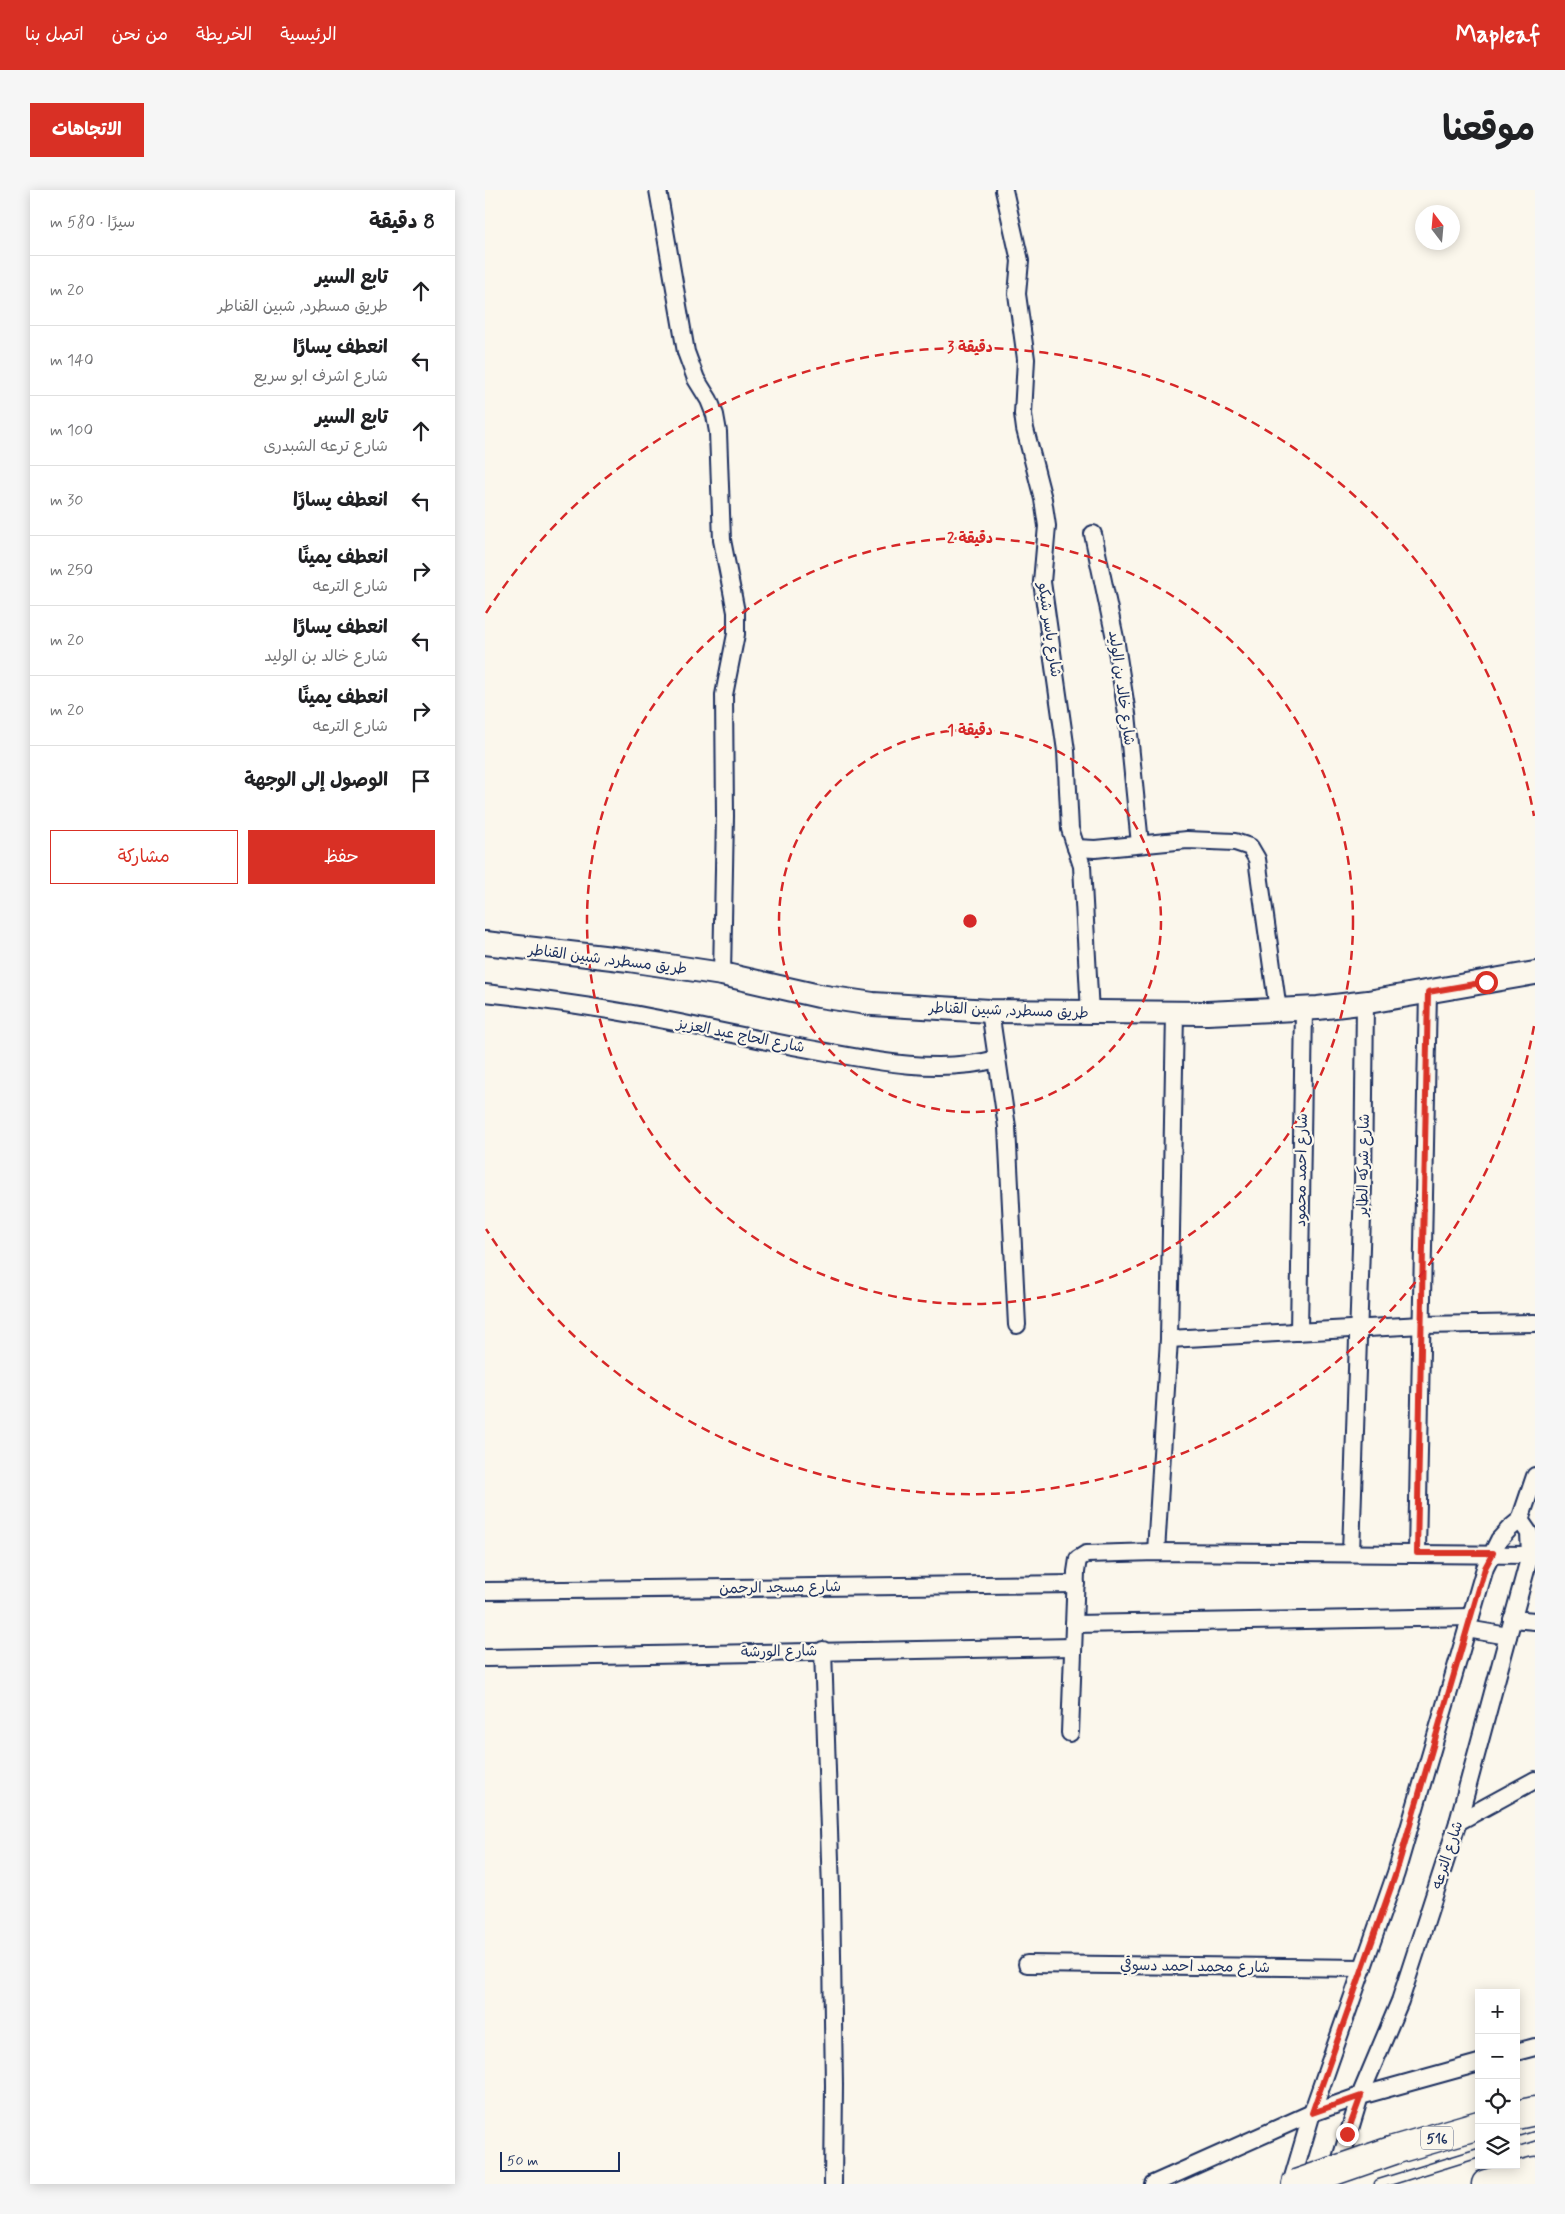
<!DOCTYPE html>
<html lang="ar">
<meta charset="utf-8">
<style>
body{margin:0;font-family:Mynerve,"Playpen Sans Arabic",sans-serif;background:#f6f6f6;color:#202124;direction:rtl}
.controls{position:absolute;right:15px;bottom:15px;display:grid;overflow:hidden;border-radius:0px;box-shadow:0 2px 12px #0003}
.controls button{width:45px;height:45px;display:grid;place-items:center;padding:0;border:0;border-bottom:1px solid #e0e0e0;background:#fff;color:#202124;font:25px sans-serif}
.compass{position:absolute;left:930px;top:15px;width:45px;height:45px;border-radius:50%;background:#fff;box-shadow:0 2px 12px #0003;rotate:344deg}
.scale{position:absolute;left:15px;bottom:12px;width:120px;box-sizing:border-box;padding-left:5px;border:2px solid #1b2f5e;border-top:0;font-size:14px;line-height:18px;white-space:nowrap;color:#1b2f5e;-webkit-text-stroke:4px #fbf7ec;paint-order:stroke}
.stop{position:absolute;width:15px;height:15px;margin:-11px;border:4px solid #d93025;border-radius:50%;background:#fff}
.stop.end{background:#d93025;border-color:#fff;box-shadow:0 1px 5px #0008}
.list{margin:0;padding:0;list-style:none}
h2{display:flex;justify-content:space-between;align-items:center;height:65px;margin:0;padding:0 20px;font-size:21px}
h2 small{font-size:16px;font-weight:400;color:#757577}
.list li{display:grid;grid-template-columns:32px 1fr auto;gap:15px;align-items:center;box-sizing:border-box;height:70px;padding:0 20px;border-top:1px solid #e0e0e0}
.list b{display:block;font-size:19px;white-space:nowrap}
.list p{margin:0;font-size:16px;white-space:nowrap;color:#757577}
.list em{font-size:16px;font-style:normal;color:#757577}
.actions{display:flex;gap:10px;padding:15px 20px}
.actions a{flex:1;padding:11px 0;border:1px solid #d93025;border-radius:0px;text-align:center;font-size:18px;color:#d93025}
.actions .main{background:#d93025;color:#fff}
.icon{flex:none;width:28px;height:28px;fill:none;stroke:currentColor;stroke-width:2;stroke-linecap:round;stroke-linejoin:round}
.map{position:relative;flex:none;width:1050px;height:1994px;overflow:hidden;direction:ltr;border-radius:0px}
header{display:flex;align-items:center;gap:30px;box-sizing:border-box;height:70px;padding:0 25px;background:#d93025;color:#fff}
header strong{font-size:24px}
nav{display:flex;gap:28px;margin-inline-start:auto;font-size:18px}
.intro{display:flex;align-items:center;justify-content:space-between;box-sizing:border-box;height:120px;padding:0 30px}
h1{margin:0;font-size:35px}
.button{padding:12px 22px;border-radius:0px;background:#d93025;color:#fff;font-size:18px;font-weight:700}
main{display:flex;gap:30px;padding:0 30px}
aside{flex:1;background:#fff;border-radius:0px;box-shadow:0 2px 12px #0003}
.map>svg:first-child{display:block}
</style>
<header>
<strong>Mapleaf</strong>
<nav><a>الرئيسية</a><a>الخريطة</a><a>من نحن</a><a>اتصل بنا</a></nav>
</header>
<div class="intro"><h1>موقعنا</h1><a class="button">الاتجاهات</a></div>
<main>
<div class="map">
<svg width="1050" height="1994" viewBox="0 0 1050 1994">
<rect width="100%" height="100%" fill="#fbf7ec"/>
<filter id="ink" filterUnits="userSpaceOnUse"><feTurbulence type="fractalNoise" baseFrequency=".02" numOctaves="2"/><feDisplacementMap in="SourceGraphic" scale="10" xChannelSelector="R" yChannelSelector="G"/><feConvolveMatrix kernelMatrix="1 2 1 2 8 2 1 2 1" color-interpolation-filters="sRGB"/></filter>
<g filter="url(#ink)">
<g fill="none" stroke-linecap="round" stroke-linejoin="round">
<g stroke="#1b2f5e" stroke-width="11">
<g id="service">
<path d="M1031,1952L1050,1946"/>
<path d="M894,1994L994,1963"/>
</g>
</g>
<g stroke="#1b2f5e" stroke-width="20">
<g id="minor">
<path d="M173,0L201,162L211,189L224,210L230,225L233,242L237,350L251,422V444L239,505L240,626L237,784"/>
<path d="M519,0L535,71L532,104L541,169L538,224L540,239L558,309L562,336L557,392L581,561L585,639L597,676L605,823"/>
<path d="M608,344L630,448L642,524L655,654"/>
<path d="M591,658L610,659L702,650L750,652L765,657L772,669L793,820"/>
<path d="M0,803C66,810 130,820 195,833C242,843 289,853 336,861C393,872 455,884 512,869"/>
<path d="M505,821L522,937L532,1135"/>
<path d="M814,1142L819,819"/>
<path d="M684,1149L937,1135L1050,1133"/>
<path d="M671,1362L684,1149L690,823"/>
<path d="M866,1363L878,996L880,812"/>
<path d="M932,1363L943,802"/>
<path d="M0,1401L591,1394"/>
<path d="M1027,1429L1050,1431"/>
<path d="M589,1434L986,1427"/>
<path d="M982,1439L1023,1446"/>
<path d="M338,1460L346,1700L349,1895L348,1994"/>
<path d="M0,1468L588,1457"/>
<path d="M585,1543L591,1382L593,1369L601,1364L671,1362L1050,1365"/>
<path d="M973,1632L1050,1590"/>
<path d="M542,1774L878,1778"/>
<path d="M1031,1862L1050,1857"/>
<path d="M851,1985L875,1906L915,1811L973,1632L1045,1365L1044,1343L1035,1330"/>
<path d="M668,1994L827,1923L875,1906L994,1873"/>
<path d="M806,1994L827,1923L911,1683L1000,1378L1014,1350L1024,1339L1035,1330L1050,1286"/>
</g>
</g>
<g stroke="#1b2f5e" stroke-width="26">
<path id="secondary" d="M0,753L144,770L237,784L334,806L388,814L505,821L722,823L833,818L883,812L1050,783"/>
</g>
<g stroke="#1b2f5e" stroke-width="31">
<g id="motorway">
<path d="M1031,1925L1050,1921"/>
<path d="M909,1960L994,1935"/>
<path d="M1001,1994L1050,1981"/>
</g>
</g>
<use href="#service" stroke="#fbf7ec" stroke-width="8"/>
<use href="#minor" stroke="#fbf7ec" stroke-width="16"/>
<use href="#secondary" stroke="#fbf7ec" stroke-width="22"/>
<use href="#motorway" stroke="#fbf7ec" stroke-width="28"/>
<g stroke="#1b2f5e" stroke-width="31" stroke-linecap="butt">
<path id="motorway-bridge" d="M811,1994L909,1960"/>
</g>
<use href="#motorway-bridge" stroke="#fbf7ec" stroke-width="28"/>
</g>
</g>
<g fill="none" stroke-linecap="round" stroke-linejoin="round" filter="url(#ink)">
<path stroke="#d93025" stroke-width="6" d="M862,1944L876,1906L827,1923L911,1683L1000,1378L1008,1363H932L943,802L1001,792"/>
</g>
<g fill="none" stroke="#d62828" stroke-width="2.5" stroke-dasharray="9 6">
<circle cx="485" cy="731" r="191"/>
<circle cx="485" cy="731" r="383"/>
<path d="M1049 836A574 574 0 0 1 1 1039M1 423A574 574 0 0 1 1049 626"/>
</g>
<g text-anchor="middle" stroke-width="4.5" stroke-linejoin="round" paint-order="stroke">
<rect fill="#fbf7ec" stroke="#5e6b89" stroke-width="1" x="936" y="1936.5" width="32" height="23" rx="4"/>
<g font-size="14" font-weight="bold" fill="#1b2f5e">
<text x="952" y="1953">516</text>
</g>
<g font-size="15" fill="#1b2f5e" stroke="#fbf7ec">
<text transform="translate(565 440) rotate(82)" y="5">شارع ياسر شيكو</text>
<text transform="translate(637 498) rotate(82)" y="5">شارع خالد بن الوليد</text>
<text transform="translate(123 769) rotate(7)" y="5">طريق مسطرد, شبين القناطر</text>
<text transform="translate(524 820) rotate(2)" y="5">طريق مسطرد, شبين القناطر</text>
<text transform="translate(256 845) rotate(11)" y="5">شارع الحاج عبد العزيز</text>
<text transform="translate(878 975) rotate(-89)" y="5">شارع شركه الطاير</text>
<text transform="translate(816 980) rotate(-89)" y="5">شارع احمد محمود</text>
<text transform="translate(295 1397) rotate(-1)" y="5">شارع مسجد الرحمن</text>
<text transform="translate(294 1461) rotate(-1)" y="5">شارع الورشة</text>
<text transform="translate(962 1665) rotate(-72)" y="5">شارع الترعه</text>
<text transform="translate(710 1776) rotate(1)" y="5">شارع محمد احمد دسوقي</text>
</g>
</g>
<circle cx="485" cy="731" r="8" fill="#d62828" stroke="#fbf7ec" stroke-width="2.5"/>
<g font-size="15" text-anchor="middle" font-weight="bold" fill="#d62828" stroke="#fbf7ec" stroke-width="4.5" stroke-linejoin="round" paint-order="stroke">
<text x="485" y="162">3 دقيقة</text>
<text x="485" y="353">2 دقيقة</text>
<text x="485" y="545">1 دقيقة</text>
</g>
</svg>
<div class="controls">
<button>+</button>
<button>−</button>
<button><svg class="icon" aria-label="locate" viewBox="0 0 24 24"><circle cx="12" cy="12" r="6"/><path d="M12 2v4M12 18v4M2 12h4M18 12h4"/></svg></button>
<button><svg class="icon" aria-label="layers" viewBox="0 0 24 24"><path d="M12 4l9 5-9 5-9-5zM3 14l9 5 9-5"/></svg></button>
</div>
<svg class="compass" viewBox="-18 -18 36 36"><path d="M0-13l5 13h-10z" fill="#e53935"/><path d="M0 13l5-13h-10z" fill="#757577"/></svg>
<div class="scale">50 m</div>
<div class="stop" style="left:1001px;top:792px"></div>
<div class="stop end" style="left:862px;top:1944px"></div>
</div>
<aside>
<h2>8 دقيقة<small>سيرًا · 580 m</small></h2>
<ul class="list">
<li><svg class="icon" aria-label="ahead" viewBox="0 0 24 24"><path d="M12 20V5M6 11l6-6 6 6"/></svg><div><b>تابع السير</b><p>طريق مسطرد, شبين القناطر</p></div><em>20 m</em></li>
<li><svg class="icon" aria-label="left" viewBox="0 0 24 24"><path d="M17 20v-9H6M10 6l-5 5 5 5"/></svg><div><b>انعطف يسارًا</b><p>شارع اشرف ابو سريع</p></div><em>140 m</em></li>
<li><svg class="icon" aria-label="ahead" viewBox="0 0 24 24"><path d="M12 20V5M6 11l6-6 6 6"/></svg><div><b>تابع السير</b><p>شارع ترعه الشبدرى</p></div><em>100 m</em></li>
<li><svg class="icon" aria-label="left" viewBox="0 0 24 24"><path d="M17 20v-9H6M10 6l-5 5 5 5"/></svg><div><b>انعطف يسارًا</b></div><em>30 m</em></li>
<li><svg class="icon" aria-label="right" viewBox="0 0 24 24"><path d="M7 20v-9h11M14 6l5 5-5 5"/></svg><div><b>انعطف يمينًا</b><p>شارع الترعه</p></div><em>250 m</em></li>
<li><svg class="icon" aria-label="left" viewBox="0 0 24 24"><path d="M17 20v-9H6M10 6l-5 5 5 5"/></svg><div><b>انعطف يسارًا</b><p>شارع خالد بن الوليد</p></div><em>20 m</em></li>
<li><svg class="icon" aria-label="right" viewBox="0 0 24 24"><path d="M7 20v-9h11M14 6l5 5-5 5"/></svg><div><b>انعطف يمينًا</b><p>شارع الترعه</p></div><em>20 m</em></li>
<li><svg class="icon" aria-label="arrive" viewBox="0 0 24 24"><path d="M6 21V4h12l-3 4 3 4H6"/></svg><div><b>الوصول إلى الوجهة</b></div></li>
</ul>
<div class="actions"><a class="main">حفظ</a><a>مشاركة</a></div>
</aside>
</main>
